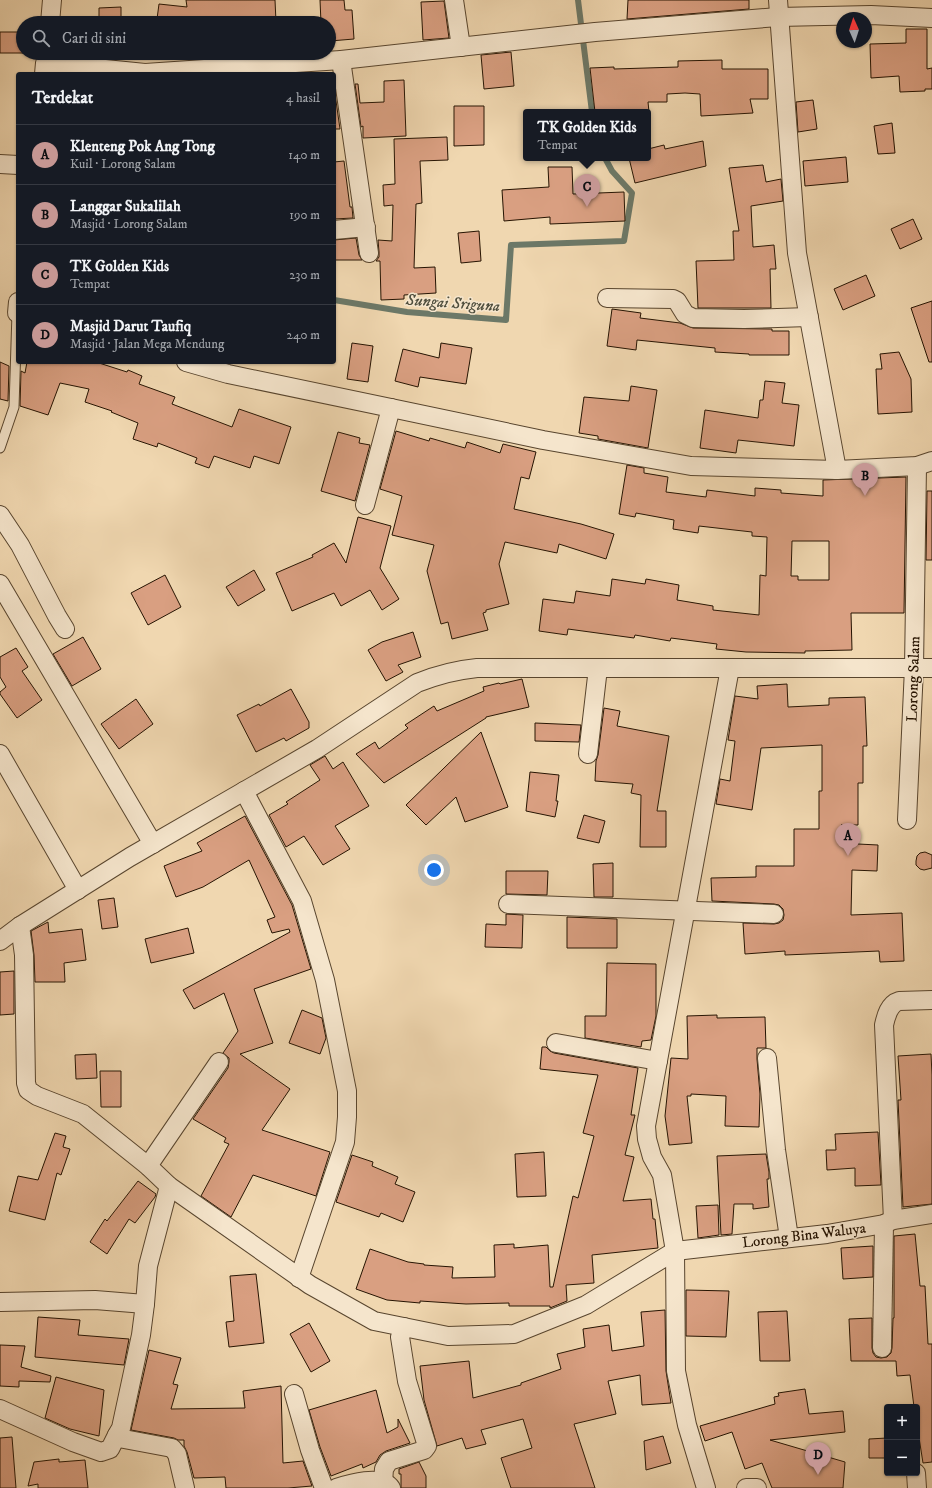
<!DOCTYPE html>
<html lang="id">
<meta charset="utf-8">
<style>
body{margin:0;font-family:"IM FELL DW Pica",serif;background:#242831;color:#f1f3f6}
.controls{position:absolute;right:12px;bottom:12px;display:grid;overflow:hidden;border-radius:4px;box-shadow:0 1px 3px #0004}
.controls button{width:36px;height:36px;display:grid;place-items:center;padding:0;border:0;border-bottom:1px solid #363941;background:#171b24;color:#f1f3f6;font:20px sans-serif}
.compass{position:absolute;left:836px;top:12px;width:36px;height:36px;border-radius:50%;background:#171b24;box-shadow:0 1px 3px #0004;rotate:357deg}
.you{position:absolute;left:434px;top:870px;width:14px;height:14px;margin:-10px;border:3px solid #fff;border-radius:50%;background:#1a73e8;box-shadow:0 0 0 6px #1a73e833}
.badge{display:grid;place-items:center;width:26px;height:26px;border-radius:50%;background:#c59692;color:#111;font-size:13px;font-weight:700}
.pin{position:absolute;translate:-50% -33px;filter:drop-shadow(0 1px 2px #0008)}
.pin::after{content:'';position:absolute;top:21px;width:14px;height:12px;background:inherit;clip-path:polygon(0 0,100% 0,50% 100%)}
.popup{position:absolute;left:523px;top:109px;width:128px;height:52px;box-sizing:border-box;display:grid;place-content:center;border-radius:4px;background:#171b24;filter:drop-shadow(0 1px 3px #0005);font-size:13px;white-space:nowrap;color:#9ea1a6}
.popup b{font-size:15px;color:#f1f3f6}
.popup::after{content:'';position:absolute;left:50%;top:100%;margin-left:-8px;border:8px solid transparent;border-top-color:#171b24}
.list{margin:0;padding:0;list-style:none}
h2{display:flex;justify-content:space-between;align-items:center;height:52px;margin:0;padding:0 16px;font-size:17px}
h2 small{font-size:13px;font-weight:400;color:#9ea1a6}
.list li{display:grid;grid-template-columns:26px 1fr auto;gap:12px;align-items:center;box-sizing:border-box;height:60px;padding:0 16px;border-top:1px solid #363941}
.list b{display:block;font-size:15px;white-space:nowrap}
.list p{margin:0;font-size:13px;white-space:nowrap;color:#9ea1a6}
.list em{font-size:13px;font-style:normal;color:#9ea1a6}
.icon{flex:none;width:22px;height:22px;fill:none;stroke:currentColor;stroke-width:2;stroke-linecap:round;stroke-linejoin:round}
.map{position:relative;flex:none;width:932px;height:1488px;overflow:hidden}
.search{position:absolute;background:#171b24;box-shadow:0 1px 3px #0004;left:16px;top:16px;width:320px;height:44px;display:flex;align-items:center;gap:10px;box-sizing:border-box;padding:0 14px;border-radius:22px;color:#9ea1a6;font-size:15px}
.panel{position:absolute;background:#171b24;box-shadow:0 1px 3px #0004;left:16px;top:72px;width:320px;height:292px;border-radius:4px}
.map>svg:first-child{display:block}
</style>
<div class="map">
<svg width="932" height="1488" viewBox="0 0 932 1488">
<rect width="100%" height="100%" fill="#f0d7b0"/>
<filter id="stains"><feTurbulence type="fractalNoise" baseFrequency=".005" numOctaves="4"/><feColorMatrix values="0 0 0 0 .2 0 0 0 0 .09 0 0 0 0 .02 0 0 0 .5 -.17"/></filter>
<radialGradient id="worn" r=".72"><stop offset=".6" stop-color="#630" stop-opacity="0"/><stop offset="1" stop-color="#630" stop-opacity=".3"/></radialGradient>
<g fill="none" stroke-linecap="round" stroke-linejoin="round">
<g stroke="#6c7867" stroke-width="6">
<path d="M578,0L592,112"/>
<path d="M334,300L407,312L506,320L511,245L624,241L632,193L612,171L605,158"/>
</g>
</g>
<g fill="#d99f81" stroke="#261402" fill-rule="evenodd">
<path d="M186,0H275L276,22L197,23L157,19L159,4L187,7Z"/>
<path d="M320,0H344L345,10H352L354,39L330,41L329,23H321Z"/>
<path d="M628,0H749V9L627,19Z"/>
<path d="M444,1L449,38L423,40L421,2Z"/>
<path d="M121,7V23H99V8Z"/>
<path d="M906,29H927V69L932,68V89H925V91L900,92L899,76L871,78L870,44L906,43Z"/>
<rect x="0" y="32" width="23" height="21"/>
<path d="M511,52L514,86L484,89L481,55Z"/>
<path d="M722,60V69H768V99H750L753,113L701,116L700,94L685,93L667,94V102H648L649,112H595L590,68L614,67V69L678,67V61Z"/>
<path d="M404,80L406,136L363,138V126L361,127L355,84H358L360,103L384,102V81Z"/>
<path d="M334,87L340,129H334Z"/>
<path d="M813,100L817,129L798,132L796,102Z"/>
<path d="M454,106H484V145L454,146Z"/>
<path d="M892,123L895,153L878,154L874,126Z"/>
<path d="M447,137L448,160L420,161L422,203L416,204L414,268L435,267L436,293L404,295V299L381,300L380,261H376L379,257V252L378,240L392,241L393,205L384,206L383,185L395,184L394,139Z"/>
<path d="M703,141L706,166L635,183L629,158H648V149L664,145L665,149Z"/>
<path d="M846,157L848,182L805,186L803,161Z"/>
<path d="M344,161L350,207H352L353,218L334,219V162Z"/>
<path d="M763,165L766,182L781,179L783,201L751,206L753,247L774,245L776,269H770L771,308H698L696,261L734,260L733,231H739L729,168Z"/>
<path d="M548,167H572L573,194L624,192L625,221L550,224V217L504,221L502,190L549,187Z"/>
<path d="M913,219L922,239L900,249L891,229Z"/>
<path d="M479,231L481,261L461,263L458,233Z"/>
<path d="M356,238L359,255L362,260H334V240Z"/>
<path d="M866,275L875,296L843,310L834,289Z"/>
<path d="M932,301V362H929L911,308Z"/>
<path d="M612,309L641,313L640,318L680,323L693,328L772,329V331H789V355H749V354L715,352V348L637,340L636,350L607,346Z"/>
<path d="M352,343L373,346L368,382L347,379Z"/>
<path d="M441,343L472,348L466,384L420,377L418,387L395,381L403,349L439,358Z"/>
<path d="M899,352L911,379L912,412L878,414L876,369H882L880,354Z"/>
<path d="M0,362L9,366L8,401L0,399Z"/>
<path d="M27,362H96L127,372L128,370L142,376L139,384L175,397L172,404L232,427L239,409L291,427L279,464L254,456L250,468L214,456L209,468L195,463L197,458L158,443L157,447L133,439L138,423L111,412L112,411L85,402L89,389L60,383L48,415L20,406L21,371L25,373Z"/>
<path d="M765,381L785,383L782,403L799,405L794,446L738,440L736,453L700,448L705,410L758,418L760,400H763Z"/>
<path d="M631,386L657,390L648,448L598,439V436L579,433L584,397L629,401Z"/>
<path d="M396,431L429,441L430,438L465,448L467,442L500,453L503,444L536,452L529,479L521,477L514,509L581,524L614,534L606,559L559,544L557,553L505,542L499,564L509,604L486,610V612L483,613L488,630L452,639L448,622L441,624L427,571L434,545L392,535L402,496L380,489Z"/>
<path d="M338,432L360,438L359,443L370,445L355,501L321,491Z"/>
<path d="M627,465L644,468V473L668,477L666,492L706,497L707,490L755,496V488L781,490V493L823,496V480L906,477L904,613H851L852,650L805,651V653L746,652L716,649L717,644L671,638L670,641L635,635L634,638L568,629L567,635L539,631L543,599L574,603L576,591L610,596L612,579L645,584L646,579L679,585L677,600L713,606V610L759,615L760,575L766,576L767,537L752,536V532L699,526L698,533L673,529L674,520L636,513L635,517L619,514ZM792,541H829V580H798V576H791Z"/>
<path d="M927,491H932V560H926Z"/>
<path d="M358,517L391,526L380,568L399,599L382,610L370,590L341,606L334,593L292,611L276,573L313,557L312,555L334,543L346,563Z"/>
<path d="M254,570L265,590L238,606L226,587Z"/>
<path d="M165,575L181,607L148,625L131,593Z"/>
<path d="M413,632L421,657L398,665L403,672L386,681L368,650L382,642Z"/>
<path d="M83,637L101,669L72,686L53,654Z"/>
<path d="M16,648L28,667L22,671L42,700L17,718L0,694V692L6,687L0,677V657Z"/>
<path d="M522,679L529,707L486,717V718L384,783L356,754L375,742L379,749L408,728L405,725L434,706L437,711L484,691L483,687L499,683L500,684Z"/>
<path d="M787,684L788,707L829,705V698L865,697L867,746H863V783H858V825H841L858,831V844L878,845L877,871L852,870L851,915L902,913L904,961L880,962L879,951L785,955V951L745,954L743,923L774,924L779,923L783,920L784,915L783,909L779,905L774,904L712,901L711,878L756,877V866H794V829H819V791H822V745L761,748L752,810L716,804L720,779L730,781L735,741L728,740L735,696L758,699L757,686Z"/>
<path d="M291,689L309,722V728L286,741L284,738L256,752L237,715L259,704L260,706Z"/>
<path d="M136,699L153,724L119,749L101,724Z"/>
<path d="M604,708L620,711L617,726L669,736L657,811H666V847H640L641,795L631,793L633,784L595,781L596,761L598,755Z"/>
<path d="M535,723L581,725L579,742L535,741Z"/>
<path d="M481,732L508,807L465,822L456,797L426,825L406,805Z"/>
<path d="M325,756L333,769L343,762L369,806L335,826L350,849L323,865L304,836L286,847L269,815L288,804L286,802L320,780L310,765Z"/>
<path d="M530,772L559,775L556,801H558L555,817L526,811Z"/>
<path d="M584,815L605,821L599,843L577,838Z"/>
<path d="M245,816L292,905L311,969L254,989L273,1043L240,1054L290,1089L262,1130L330,1152L316,1196L253,1175L231,1217L201,1196L229,1144L224,1142L226,1138L193,1119L228,1068L229,1062V1058L223,1053L238,1031L224,993L194,1009L183,990L290,932L289,929L272,933L267,920L275,917L249,860L203,887L176,897L164,866L202,851L197,843Z"/>
<path d="M925,852L932,855V868L924,870L920,869L916,865V861L917,856L920,853Z"/>
<path d="M613,863V897H594L593,864Z"/>
<path d="M506,871H548L547,895L506,894Z"/>
<path d="M114,898L118,927L102,929L98,900Z"/>
<path d="M506,914L523,915L522,948L485,947L486,924L506,925Z"/>
<path d="M567,917L617,919V948H567Z"/>
<path d="M48,922L49,933L82,929L86,960L64,963L65,982H35L34,955L31,931Z"/>
<path d="M188,928L194,953L151,963L145,939Z"/>
<path d="M607,963L656,964V1016L651,1040L642,1041L641,1047L585,1038V1016H606Z"/>
<path d="M14,971V1014L0,1015V972Z"/>
<path d="M302,1010L322,1018L326,1038L320,1054L289,1043Z"/>
<path d="M717,1015V1018L765,1017L766,1048H757V1059L760,1094L759,1127L725,1126L726,1096L691,1094V1096H687L692,1143L669,1145L665,1116L671,1058L688,1059L687,1016Z"/>
<path d="M542,1047H546L550,1051L554,1053L638,1068L631,1115H635L625,1155L634,1157L623,1201L651,1199L653,1219H655L658,1248L592,1255L594,1283L566,1285L567,1301L550,1308V1306H509V1303L466,1304L420,1301V1303L387,1300L356,1289L370,1249L408,1262L424,1264V1265L453,1267L452,1278L495,1277L494,1245L514,1244V1248L548,1245L550,1287H553L573,1196L578,1198L594,1136L583,1133L598,1075L540,1069Z"/>
<path d="M96,1054L97,1078L76,1079L75,1055Z"/>
<path d="M931,1054L932,1075V1204L903,1207L898,1100H901L898,1056Z"/>
<path d="M100,1071H121V1107H101Z"/>
<path d="M878,1132L881,1185L855,1186V1168L827,1170L826,1150H836L835,1134Z"/>
<path d="M55,1133L66,1136L63,1147L70,1149L61,1175L57,1173L45,1220L9,1211L18,1176L38,1180Z"/>
<path d="M544,1152L546,1196L517,1197L515,1154Z"/>
<path d="M766,1154L769,1172V1179H767L769,1207L753,1209V1204H734L732,1234L721,1235L717,1156Z"/>
<path d="M352,1155L373,1162L372,1166L398,1177L395,1184L415,1192L403,1222L381,1213L379,1217L336,1202Z"/>
<path d="M138,1181L156,1194L155,1197L135,1223L129,1219L107,1254L90,1242L105,1219L107,1221Z"/>
<path d="M718,1205L719,1235L698,1238L696,1206Z"/>
<path d="M915,1234L920,1286H925L928,1344H932V1462L923,1463L917,1425V1407H914L910,1375L897,1376L896,1361H851L849,1319L872,1318V1348L873,1353L876,1357L881,1358L887,1357L891,1353L892,1348L893,1318H894V1236Z"/>
<path d="M873,1246V1277L843,1279L841,1248Z"/>
<path d="M256,1274L264,1343L229,1347L226,1322L234,1321L230,1276Z"/>
<path d="M686,1290L729,1291L726,1337L686,1336Z"/>
<path d="M665,1310L666,1371L671,1403L642,1405L640,1375L608,1381L616,1414L574,1424L595,1488H511L501,1458L532,1448L523,1419L481,1430L486,1444L466,1449L462,1438L437,1446L424,1400L420,1366L469,1361L473,1398L521,1385V1383L561,1369L557,1354L585,1347L583,1329L609,1325L612,1351L644,1346L641,1312Z"/>
<path d="M787,1311L790,1361H760L758,1312Z"/>
<path d="M38,1317L80,1320L78,1335L129,1339L124,1365L35,1357Z"/>
<path d="M309,1323L330,1361L311,1372L290,1334Z"/>
<path d="M0,1345L25,1346L21,1367L51,1376L50,1382L19,1381V1387L0,1386Z"/>
<path d="M149,1350L181,1358L173,1384L178,1385L171,1409L245,1408L243,1391L281,1386L283,1463L303,1461L312,1486L288,1488H226L225,1477L194,1478L187,1452L184,1446V1440H178L174,1438L131,1430Z"/>
<path d="M56,1377L104,1390L99,1436L70,1429L45,1418Z"/>
<path d="M805,1389L809,1414L843,1411L845,1432L770,1440L845,1462L843,1488H772L762,1463L745,1469L732,1432L705,1441L700,1426L775,1404L774,1397L779,1396L778,1393Z"/>
<path d="M376,1390L387,1433L398,1427V1419L410,1443L386,1451L380,1455L376,1462L363,1468L362,1464L331,1476L320,1447L309,1410Z"/>
<path d="M663,1436L671,1463L646,1470L644,1441Z"/>
<path d="M12,1437L16,1488H0V1438Z"/>
<path d="M887,1438V1458H869V1439Z"/>
<path d="M59,1459V1462L85,1460L88,1488H38V1484L28,1486L34,1462Z"/>
<path d="M419,1462L426,1476V1488H401V1474H399V1469Z"/>
</g>
<g fill="none" stroke-linecap="round" stroke-linejoin="round">
<g stroke="#58452e" stroke-width="11">
<path id="service" d="M0,448L14,407L17,313"/>
</g>
<g stroke="#58452e" stroke-width="20">
<g id="minor">
<path d="M454,0L461,47"/>
<path d="M778,0L797,253L837,470"/>
<path d="M50,23L52,0"/>
<path d="M341,60L369,253"/>
<path d="M44,74L45,63L145,73L341,60L595,32L778,17L871,15L932,18"/>
<path d="M0,164L18,165"/>
<path d="M334,230L366,227"/>
<path d="M607,298L673,299L677,301L685,314L693,318L744,319L809,317"/>
<path d="M18,302L17,313H18"/>
<path d="M186,362L228,374L391,408L543,440L691,466L837,470L917,466L932,461"/>
<path d="M365,505L391,408"/>
<path d="M0,515L20,545L57,616L65,629"/>
<path d="M0,584L153,844"/>
<path d="M0,754L78,890"/>
<path d="M588,754L598,668"/>
<path d="M244,791L302,901L325,980L347,1091V1117L345,1142L299,1278"/>
<path d="M907,820L914,668L917,466"/>
<path d="M508,904L774,914"/>
<path d="M20,926L24,955L26,1083L28,1090L37,1096L83,1114L148,1166L169,1186L310,1285L374,1321L448,1336L514,1334L586,1305L675,1251L827,1234L884,1224L893,1220L932,1214"/>
<path d="M0,941L20,926L130,857L317,749L417,683C437,675 456,670 477,668H932"/>
<path d="M556,1043L658,1061"/>
<path d="M767,1058L776,1150L789,1238"/>
<path d="M148,1166L219,1062"/>
<path d="M169,1186L148,1266L145,1304L141,1335L121,1428L117,1435L124,1439L172,1448L177,1454L185,1488"/>
<path d="M893,1220L884,1025C886,1016 889,1004 899,1001L932,1000"/>
<path d="M0,1302L95,1300L145,1304"/>
<path d="M882,1348L884,1224"/>
<path d="M294,1394L310,1450L324,1488"/>
<path d="M0,1409L73,1442L101,1452L110,1449L117,1435"/>
<path d="M916,1473L917,1488"/>
<path d="M383,1482L384,1469L389,1461L424,1450L427,1446L407,1381L400,1337L404,1327"/>
<path d="M336,1488C349,1484 382,1474 391,1488"/>
<path d="M706,1488L687,1425L676,1371L675,1251L662,1175L652,1157L647,1139L646,1126L730,668"/>
<path d="M746,1488H757"/>
</g>
</g>
<use href="#service" stroke="#f5e5cc" stroke-width="9"/>
<use href="#minor" stroke="#f5e5cc" stroke-width="18"/>
</g>
<g text-anchor="middle" stroke-width="3" stroke-linejoin="round" paint-order="stroke">
<g font-size="15" fill="#261402" stroke="#f5e5cc">
<text transform="translate(913 679) rotate(-88)" y="5">Lorong Salam</text>
<text transform="translate(804 1235) rotate(-7)" y="5">Lorong Bina Waluya</text>
</g>
<g font-size="16" font-style="italic" fill="#4f4e3d" stroke="#f5e5cc">
<text transform="translate(453 302) rotate(4)" y="6">Sungai Sriguna</text>
</g>
</g>
<rect width="100%" height="100%" filter="url(#stains)"/>
<rect width="100%" height="100%" fill="url(#worn)"/>
</svg>
<div class="controls">
<button>+</button>
<button>−</button>
</div>
<svg class="compass" viewBox="-18 -18 36 36"><path d="M0-13l5 13h-10z" fill="#e53935"/><path d="M0 13l5-13h-10z" fill="#9ea1a6"/></svg>
<div class="you"></div>
<div class="pin badge" style="left:848px;top:856px">A</div>
<div class="pin badge" style="left:865px;top:496px">B</div>
<div class="pin badge" style="left:587px;top:207px">C</div>
<div class="popup"><b>TK Golden Kids</b>Tempat</div>
<div class="pin badge" style="left:818px;top:1475px">D</div>
<div class="search"><svg class="icon" aria-label="search" viewBox="0 0 24 24"><circle cx="10" cy="10" r="6"/><path d="M15 15l6 6"/></svg>Cari di sini</div>
<section class="panel">
<h2>Terdekat<small>4 hasil</small></h2>
<ul class="list">
<li><span class="badge">A</span><div><b>Klenteng Pok Ang Tong</b><p>Kuil · Lorong Salam</p></div><em>140 m</em></li>
<li><span class="badge">B</span><div><b>Langgar Sukalilah</b><p>Masjid · Lorong Salam</p></div><em>190 m</em></li>
<li><span class="badge">C</span><div><b>TK Golden Kids</b><p>Tempat</p></div><em>230 m</em></li>
<li><span class="badge">D</span><div><b>Masjid Darut Taufiq</b><p>Masjid · Jalan Mega Mendung</p></div><em>240 m</em></li>
</ul>
</section>
</div>
